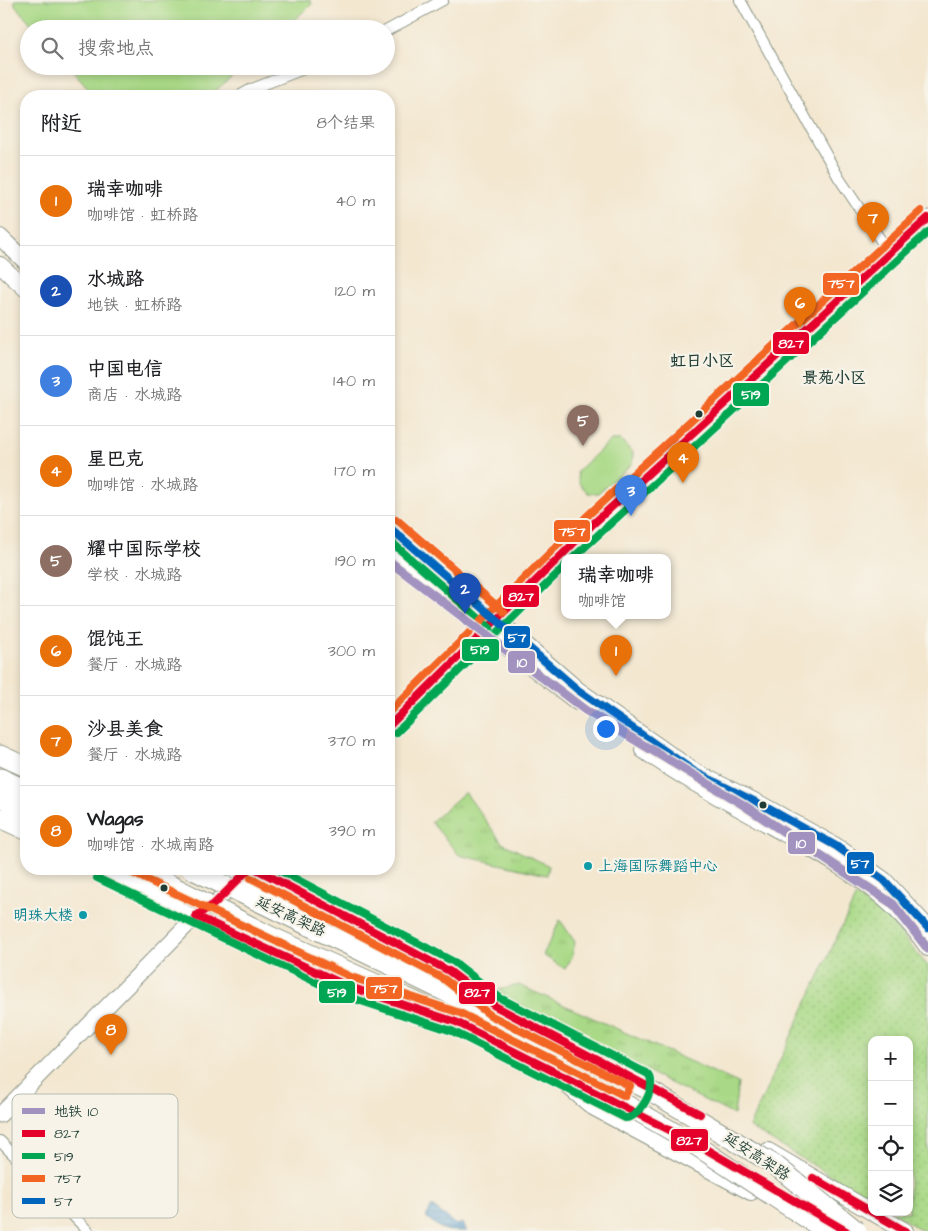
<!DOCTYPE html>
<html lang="zh">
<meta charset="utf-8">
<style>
body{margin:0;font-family:"Architects Daughter","LXGW WenKai TC",sans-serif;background:#f2f2f2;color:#202124}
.controls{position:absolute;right:15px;bottom:15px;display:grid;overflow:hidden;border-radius:10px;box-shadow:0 2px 8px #0003}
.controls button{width:45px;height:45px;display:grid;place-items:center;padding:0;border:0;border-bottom:1px solid #e0e0e0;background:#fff;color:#202124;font:25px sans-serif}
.you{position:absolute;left:605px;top:728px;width:18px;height:18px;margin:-12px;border:4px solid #fff;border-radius:50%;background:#1a73e8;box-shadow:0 0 0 8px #1a73e833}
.badge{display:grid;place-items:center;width:32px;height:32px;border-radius:50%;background:#d1495b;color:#fff;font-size:16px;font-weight:700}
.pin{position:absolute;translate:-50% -41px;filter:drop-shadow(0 1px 2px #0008)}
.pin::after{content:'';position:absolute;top:26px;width:18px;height:15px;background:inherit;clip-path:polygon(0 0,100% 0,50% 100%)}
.popup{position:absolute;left:561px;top:554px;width:110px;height:65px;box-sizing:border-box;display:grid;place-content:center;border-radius:10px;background:#fff;filter:drop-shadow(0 1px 4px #0005);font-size:16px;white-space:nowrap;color:#757577}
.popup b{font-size:19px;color:#202124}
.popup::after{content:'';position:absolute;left:50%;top:100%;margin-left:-10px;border:10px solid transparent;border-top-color:#fff}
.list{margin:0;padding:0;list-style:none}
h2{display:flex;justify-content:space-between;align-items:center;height:65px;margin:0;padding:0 20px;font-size:21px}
h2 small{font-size:16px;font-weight:400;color:#757577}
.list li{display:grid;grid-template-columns:32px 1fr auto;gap:15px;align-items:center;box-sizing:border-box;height:90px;padding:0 20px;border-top:1px solid #e0e0e0}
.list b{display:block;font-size:19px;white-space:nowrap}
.list p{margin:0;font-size:16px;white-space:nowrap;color:#757577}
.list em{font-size:16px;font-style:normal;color:#757577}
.icon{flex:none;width:28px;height:28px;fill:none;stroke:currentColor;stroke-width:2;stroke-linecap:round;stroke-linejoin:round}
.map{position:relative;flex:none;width:928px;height:1231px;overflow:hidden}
.search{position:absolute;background:#fff;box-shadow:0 2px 8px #0003;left:20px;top:20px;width:375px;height:55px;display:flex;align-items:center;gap:12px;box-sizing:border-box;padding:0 18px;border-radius:28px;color:#757577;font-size:19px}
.panel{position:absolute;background:#fff;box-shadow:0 2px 8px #0003;left:20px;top:90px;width:375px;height:785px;border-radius:20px}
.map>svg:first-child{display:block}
</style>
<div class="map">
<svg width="928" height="1231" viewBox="0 0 928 1231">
<defs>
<pattern id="grass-tufts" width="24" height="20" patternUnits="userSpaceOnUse" patternTransform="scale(1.25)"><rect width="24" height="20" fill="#a9d986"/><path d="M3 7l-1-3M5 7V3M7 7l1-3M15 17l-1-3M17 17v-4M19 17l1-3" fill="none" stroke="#91bb74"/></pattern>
<pattern id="park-dots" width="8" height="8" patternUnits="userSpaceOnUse" patternTransform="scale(1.25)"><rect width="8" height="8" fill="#a9d986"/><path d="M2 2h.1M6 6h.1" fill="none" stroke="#91bb74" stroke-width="1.8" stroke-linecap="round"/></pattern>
<pattern id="water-rules" width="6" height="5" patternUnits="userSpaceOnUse" patternTransform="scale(1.25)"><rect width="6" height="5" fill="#5ea1d2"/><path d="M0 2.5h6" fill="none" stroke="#4d84ab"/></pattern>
</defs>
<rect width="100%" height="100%" fill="#f7f3e8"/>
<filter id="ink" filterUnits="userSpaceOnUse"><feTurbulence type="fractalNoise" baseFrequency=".02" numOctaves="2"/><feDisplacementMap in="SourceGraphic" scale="10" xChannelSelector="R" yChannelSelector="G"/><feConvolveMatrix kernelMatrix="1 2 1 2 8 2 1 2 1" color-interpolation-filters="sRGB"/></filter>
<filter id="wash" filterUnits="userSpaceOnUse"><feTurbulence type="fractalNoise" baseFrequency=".0096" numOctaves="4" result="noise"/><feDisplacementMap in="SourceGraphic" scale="20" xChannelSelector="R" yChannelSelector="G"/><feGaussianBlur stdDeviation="1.12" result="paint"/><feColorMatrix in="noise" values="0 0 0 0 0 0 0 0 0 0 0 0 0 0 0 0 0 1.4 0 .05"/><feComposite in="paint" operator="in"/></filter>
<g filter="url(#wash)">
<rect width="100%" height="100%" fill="#f3e7d0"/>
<g fill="url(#grass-tufts)" stroke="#648b5d">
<path d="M465,792L502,843L549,866L547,875L459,855L431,822Z"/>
<path d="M560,920L575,942L572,957L565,969L543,955Z"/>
<path d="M519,985L738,1083L734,1115L490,992Z"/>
</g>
<path fill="url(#park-dots)" stroke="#648b5d" d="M856,896L888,919L928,966V1231H923L891,1212H909V1040H872V1200L749,1127Z"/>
<g fill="#a9d986" stroke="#648b5d">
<path d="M15,0H310L312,4L284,29H36L15,5Z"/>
<path d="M69,66H243L210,96H95Z"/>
<path d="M611,440H621L633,453L632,464L598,493H588L579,483L577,472Z"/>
</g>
<path fill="url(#water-rules)" stroke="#3e6f83" d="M432,1206L457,1225L462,1223L467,1231C443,1231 443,1231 426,1217Z"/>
</g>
<g filter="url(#ink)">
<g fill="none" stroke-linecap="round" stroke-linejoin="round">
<g stroke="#899282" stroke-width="12">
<g id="street">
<path d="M740,0L839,178L890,254"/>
<path d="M386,31L443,0"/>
<path d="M239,96L252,89L311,66"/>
<path d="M0,1141L88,1231"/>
</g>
</g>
<g stroke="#899282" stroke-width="17">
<g id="secondary">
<path d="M389,726L593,524L928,218"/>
<path d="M0,1115L196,916L214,904L238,880"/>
</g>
</g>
<g stroke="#899282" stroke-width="18">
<g id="primary">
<path d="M0,237L26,262"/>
<path d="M0,265L26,289"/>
<path d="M389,527L578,690L695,772L762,805L836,846L884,880L928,928"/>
<path d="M389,550L486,631L577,702"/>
<path d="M643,750C687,781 734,805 780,831C838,864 890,891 928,948"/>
<path d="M221,869L249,883"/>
<path d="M256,869L398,944"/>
<path d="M157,897L347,986L407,1006"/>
<path d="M311,913L499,1008"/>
<path d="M550,1071L593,1107L751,1192"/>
<path d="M768,1151L872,1212"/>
<path d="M794,1200L846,1231"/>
<path d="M872,1212L905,1231"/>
</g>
</g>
<g stroke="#899282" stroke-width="21">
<g id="highway">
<path d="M0,755L26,767"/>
<path d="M0,778L26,790"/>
<path d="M0,797L26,811"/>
<path d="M0,818L26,830"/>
</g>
</g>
<use href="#street" stroke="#fff" stroke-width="10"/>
<use href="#secondary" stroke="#fff" stroke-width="15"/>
<use href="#primary" stroke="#fff" stroke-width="16"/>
<use href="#highway" stroke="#fff" stroke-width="19"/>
<g stroke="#899282" stroke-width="21" stroke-linecap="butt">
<g id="highway-bridge">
<path d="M106,869L174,898"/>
<path d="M139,869L270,936L471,1027L625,1104L689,1141L826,1231"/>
<path d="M191,869L647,1089L775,1165L857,1231"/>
<path d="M237,869L321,919"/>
</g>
</g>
<use href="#highway-bridge" stroke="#fff" stroke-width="19"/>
<g stroke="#f7f3e8" stroke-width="11">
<g id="bus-1">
<path d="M389,726L593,524L928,218"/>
<path d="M256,869L449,971L495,1006L700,1114"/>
<path d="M196,916L347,986L456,1022L697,1144L846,1231"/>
<path d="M196,916L214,904L249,869"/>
<path d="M813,1178L872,1212"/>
<path d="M872,1212L905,1231"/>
</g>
</g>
<g stroke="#f7f3e8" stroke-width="11">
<g id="bus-2">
<path d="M389,540L490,628"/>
<path d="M574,557L928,232"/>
<path d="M396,733L565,566"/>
<path d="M97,878L343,995L452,1031L625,1118C639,1120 659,1084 648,1074L500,998L454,962L277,869"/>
</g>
</g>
<g stroke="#f7f3e8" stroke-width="11">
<g id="bus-3">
<path d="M396,519L504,612"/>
<path d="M389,712L586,517L921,211"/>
<path d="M124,869L351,977L460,1013L625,1096L630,1086L490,1015L444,979L251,878"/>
</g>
</g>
<g stroke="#f7f3e8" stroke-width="11">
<path id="bus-4" d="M389,527L578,690L695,772L762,805L836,846L884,880L928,928"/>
</g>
<use href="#bus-1" stroke="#e4002b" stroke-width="8"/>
<use href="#bus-2" stroke="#00a651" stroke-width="8"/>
<use href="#bus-3" stroke="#f26522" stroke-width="8"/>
<use href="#bus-4" stroke="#0065bd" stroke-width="8"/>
<g stroke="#f7f3e8" stroke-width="12">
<path id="metro-1" d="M389,561L585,710L742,804L893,904L928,949"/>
</g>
<use href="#metro-1" stroke="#a192bf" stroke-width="9"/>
</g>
</g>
<g fill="#1f3d34" stroke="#f7f3e8" stroke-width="2">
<circle cx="699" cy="414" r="4.5"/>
<circle cx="763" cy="805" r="4.5"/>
<circle cx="164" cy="888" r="4.5"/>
</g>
<g fill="#0f9aa8" stroke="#f7f3e8" stroke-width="2">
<circle cx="588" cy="866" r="5"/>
<circle cx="83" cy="915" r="5"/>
</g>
<g text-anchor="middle" stroke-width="4.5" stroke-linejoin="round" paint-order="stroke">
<g font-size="15" fill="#0d838f" stroke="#f7f3e8" text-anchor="start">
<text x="598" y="871">上海国际舞蹈中心</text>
<text x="73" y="920" text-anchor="end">明珠大楼</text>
</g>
<g font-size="15" fill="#1f3d34" stroke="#f7f3e8">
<text transform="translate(291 916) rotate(25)" y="5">延安高架路</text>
<text transform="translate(757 1156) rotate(33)" y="5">延安高架路</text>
</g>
<g font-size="16" font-weight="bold" fill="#1f3d34" stroke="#f7f3e8">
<text x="702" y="366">虹日小区</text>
<text x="834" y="383">景苑小区</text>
</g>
</g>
<rect x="12" y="1094" width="166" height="124" rx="8" fill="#f7f3e8" stroke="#b6bcb2" stroke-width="1"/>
<rect x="22" y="1108" width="23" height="6" fill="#a192bf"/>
<rect x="22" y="1130" width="23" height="7" fill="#e4002b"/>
<rect x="22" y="1153" width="23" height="6" fill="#00a651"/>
<rect x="22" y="1175" width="23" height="7" fill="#f26522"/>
<rect x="22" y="1198" width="23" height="6" fill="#0065bd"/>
<g font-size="14" fill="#1f3d34">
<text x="54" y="1116">地铁 10</text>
<text x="54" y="1138">827</text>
<text x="54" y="1161">519</text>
<text x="54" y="1183">757</text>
<text x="54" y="1206">57</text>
</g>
<g stroke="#f7f3e8" stroke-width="2">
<rect x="822" y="272" width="38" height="24" rx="5" fill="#f26522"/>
<rect x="772" y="331" width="38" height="24" rx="5" fill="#e4002b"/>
<rect x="732" y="382" width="38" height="25" rx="5" fill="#00a651"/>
<rect x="553" y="519" width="38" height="24" rx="5" fill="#f26522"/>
<rect x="502" y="584" width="38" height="24" rx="5" fill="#e4002b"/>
<rect x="503" y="625" width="28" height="24" rx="5" fill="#0065bd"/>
<rect x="461" y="638" width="39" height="24" rx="5" fill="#00a651"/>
<rect x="507" y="650" width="29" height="24" rx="5" fill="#a192bf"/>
<rect x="787" y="831" width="29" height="24" rx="5" fill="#a192bf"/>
<rect x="846" y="851" width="29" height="24" rx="5" fill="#0065bd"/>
<rect x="365" y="976" width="38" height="24" rx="5" fill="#f26522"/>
<rect x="318" y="980" width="38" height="24" rx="5" fill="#00a651"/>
<rect x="458" y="981" width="38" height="24" rx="5" fill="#e4002b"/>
<rect x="670" y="1128" width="39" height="24" rx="5" fill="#e4002b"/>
</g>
<g font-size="14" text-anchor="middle" font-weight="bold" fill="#fff">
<text x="841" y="288">757</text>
<text x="791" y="348">827</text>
<text x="751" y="399">519</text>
<text x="572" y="536">757</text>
<text x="521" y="601">827</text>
<text x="517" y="642">57</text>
<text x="480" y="654">519</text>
<text x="522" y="667">10</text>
<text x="801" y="848">10</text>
<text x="860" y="868">57</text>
<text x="384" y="993">757</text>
<text x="337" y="997">519</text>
<text x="477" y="997">827</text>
<text x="689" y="1145">827</text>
</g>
</svg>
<div class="controls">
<button>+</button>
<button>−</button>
<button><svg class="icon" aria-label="locate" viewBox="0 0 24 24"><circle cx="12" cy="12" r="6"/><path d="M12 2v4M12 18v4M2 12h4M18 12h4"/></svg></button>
<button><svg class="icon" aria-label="layers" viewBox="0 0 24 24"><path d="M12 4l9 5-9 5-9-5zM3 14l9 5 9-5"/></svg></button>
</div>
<div class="you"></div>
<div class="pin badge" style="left:616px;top:676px;background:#e8710a">1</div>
<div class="popup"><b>瑞幸咖啡</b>咖啡馆</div>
<div class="pin badge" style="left:465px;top:614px;background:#1a4fb4">2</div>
<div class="pin badge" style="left:631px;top:516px;background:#3f7fe0">3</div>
<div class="pin badge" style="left:683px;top:483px;background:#e8710a">4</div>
<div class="pin badge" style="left:583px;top:446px;background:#8d6e63">5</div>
<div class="pin badge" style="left:800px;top:328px;background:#e8710a">6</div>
<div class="pin badge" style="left:873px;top:243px;background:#e8710a">7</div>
<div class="pin badge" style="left:111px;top:1055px;background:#e8710a">8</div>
<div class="search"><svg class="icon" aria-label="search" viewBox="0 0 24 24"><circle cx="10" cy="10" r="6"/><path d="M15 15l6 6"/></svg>搜索地点</div>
<section class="panel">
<h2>附近<small>8个结果</small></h2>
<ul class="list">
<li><span class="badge" style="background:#e8710a">1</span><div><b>瑞幸咖啡</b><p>咖啡馆 · 虹桥路</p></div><em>40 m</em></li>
<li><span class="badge" style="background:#1a4fb4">2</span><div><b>水城路</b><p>地铁 · 虹桥路</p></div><em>120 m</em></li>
<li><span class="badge" style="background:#3f7fe0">3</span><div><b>中国电信</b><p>商店 · 水城路</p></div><em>140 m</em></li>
<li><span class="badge" style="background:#e8710a">4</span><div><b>星巴克</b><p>咖啡馆 · 水城路</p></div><em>170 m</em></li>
<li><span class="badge" style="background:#8d6e63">5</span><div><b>耀中国际学校</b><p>学校 · 水城路</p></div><em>190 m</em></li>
<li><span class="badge" style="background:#e8710a">6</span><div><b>馄饨王</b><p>餐厅 · 水城路</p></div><em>300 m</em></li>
<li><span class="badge" style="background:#e8710a">7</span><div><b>沙县美食</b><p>餐厅 · 水城路</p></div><em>370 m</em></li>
<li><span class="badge" style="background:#e8710a">8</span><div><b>Wagas</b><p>咖啡馆 · 水城南路</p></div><em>390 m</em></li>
</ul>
</section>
</div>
